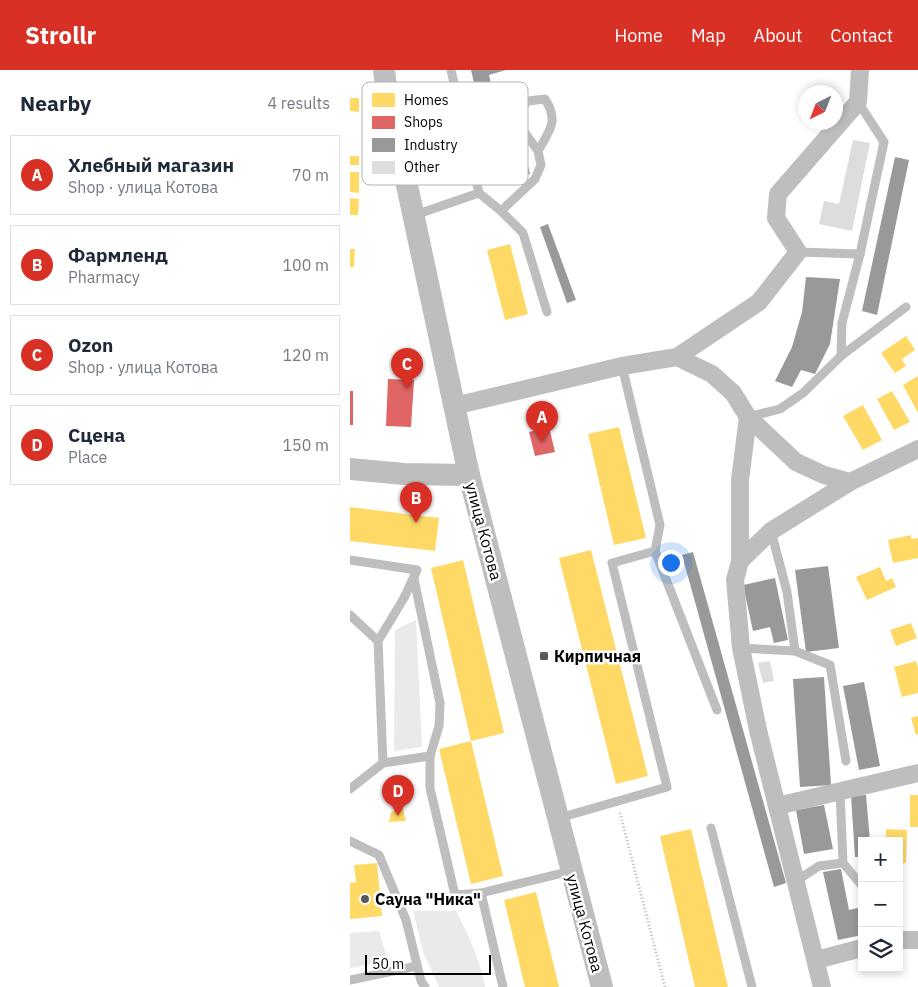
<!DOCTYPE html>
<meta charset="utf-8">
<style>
body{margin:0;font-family:"IBM Plex Sans",sans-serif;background:#f6f6f7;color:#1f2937}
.controls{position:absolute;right:15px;bottom:15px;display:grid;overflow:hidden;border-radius:0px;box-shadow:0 2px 8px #0003}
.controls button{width:45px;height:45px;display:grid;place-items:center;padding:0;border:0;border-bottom:1px solid #e0e1e3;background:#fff;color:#1f2937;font:25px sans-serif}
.compass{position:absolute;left:448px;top:15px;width:45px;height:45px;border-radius:50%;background:#fff;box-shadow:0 2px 8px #0003;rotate:222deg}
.scale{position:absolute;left:15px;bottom:12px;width:126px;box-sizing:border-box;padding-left:5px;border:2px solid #000;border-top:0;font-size:14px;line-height:18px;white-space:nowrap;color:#000;-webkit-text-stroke:4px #fff;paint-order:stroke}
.you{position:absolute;left:320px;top:492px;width:18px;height:18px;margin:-12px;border:4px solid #fff;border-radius:50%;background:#1a73e8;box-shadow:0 0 0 8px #1a73e833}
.badge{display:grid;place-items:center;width:32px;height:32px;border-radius:50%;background:#d93025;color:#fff;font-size:16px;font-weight:700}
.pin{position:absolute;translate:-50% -41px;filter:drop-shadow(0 1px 2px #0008)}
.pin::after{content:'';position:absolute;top:26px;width:18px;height:15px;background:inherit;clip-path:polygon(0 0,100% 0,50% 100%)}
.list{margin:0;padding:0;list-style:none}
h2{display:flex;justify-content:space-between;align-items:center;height:65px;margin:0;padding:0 20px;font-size:21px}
h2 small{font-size:16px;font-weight:400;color:#747a83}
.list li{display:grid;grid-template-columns:32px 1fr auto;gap:15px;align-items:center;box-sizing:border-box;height:80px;margin:0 10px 10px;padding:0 10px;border:1px solid #e0e1e3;border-radius:0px}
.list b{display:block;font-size:19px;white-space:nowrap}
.list p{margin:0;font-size:16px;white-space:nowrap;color:#747a83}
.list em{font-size:16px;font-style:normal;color:#747a83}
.icon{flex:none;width:28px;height:28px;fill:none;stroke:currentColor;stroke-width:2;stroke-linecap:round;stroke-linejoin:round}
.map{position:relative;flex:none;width:568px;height:917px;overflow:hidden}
header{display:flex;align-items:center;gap:30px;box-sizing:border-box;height:70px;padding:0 25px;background:#d93025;color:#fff}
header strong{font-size:24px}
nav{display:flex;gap:28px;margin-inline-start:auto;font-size:18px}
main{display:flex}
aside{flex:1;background:#fff}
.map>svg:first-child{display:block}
</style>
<header>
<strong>Strollr</strong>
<nav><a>Home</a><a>Map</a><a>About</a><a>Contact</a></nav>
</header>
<main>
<aside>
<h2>Nearby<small>4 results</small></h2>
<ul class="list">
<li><span class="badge">A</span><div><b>Хлебный магазин</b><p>Shop · улица Котова</p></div><em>70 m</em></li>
<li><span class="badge">B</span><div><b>Фармленд</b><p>Pharmacy</p></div><em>100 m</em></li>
<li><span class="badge">C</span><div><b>Ozon</b><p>Shop · улица Котова</p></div><em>120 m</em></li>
<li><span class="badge">D</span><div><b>Сцена</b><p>Place</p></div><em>150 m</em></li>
</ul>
</aside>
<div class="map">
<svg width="568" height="917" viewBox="0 0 568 917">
<rect width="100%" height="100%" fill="#fff"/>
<g fill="#eaeaea">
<path d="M66,550L72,677L44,681L45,560Z"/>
<path d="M63,841H106C119,866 130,890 135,917H89L73,882Z"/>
<path d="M29,861L38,891L0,898V863Z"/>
</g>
<g fill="#ffd966">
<path d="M0,28H9V42L0,41Z"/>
<rect x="0" y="86" width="9" height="9"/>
<path d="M0,102H9V123L0,122Z"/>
<path d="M0,128L9,129L8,145H0Z"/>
<path d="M160,174L178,244L155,250L137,180Z"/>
<path d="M0,179H5L4,197H0Z"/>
<path d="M556,266L565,280L552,289L556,296L545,303L531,283Z"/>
<path d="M568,306V343L553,315Z"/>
<path d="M542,321L560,352L544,360L527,329Z"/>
<path d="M513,335L532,370L513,380L493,346Z"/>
<path d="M269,357L296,468L264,475L238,364Z"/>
<path d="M0,437L89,448L85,481L0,471Z"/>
<path d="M561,465V469L568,468V488L543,493L538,470Z"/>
<path d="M241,480L298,706L266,714L209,488Z"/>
<path d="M113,490L154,663L121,671L81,498Z"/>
<path d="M530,497L536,511L542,508L546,517L517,530L506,507Z"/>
<path d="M561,553L567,568L546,576L540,560Z"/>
<path d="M566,591L568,598V623L552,627L544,597Z"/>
<path d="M568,646V664L566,665L561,648Z"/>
<path d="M121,671L153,806L121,814L89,679Z"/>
<rect x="560" y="725" width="8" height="32"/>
<path d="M53,738L56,751L39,752L41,742Z"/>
<path d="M341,759L378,917H345L310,766Z"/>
<path d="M536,759L557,760L556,793H549V771H536Z"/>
<path d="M27,793L32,846L0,849V813L6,812L4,795Z"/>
<path d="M186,822L209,917H175L154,830Z"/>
</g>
<g fill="#e06666">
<path d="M38,309L64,310L61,357L36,356Z"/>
<rect x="0" y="321" width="3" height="34"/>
<path d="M199,357L205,382L185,386L179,362Z"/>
</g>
<g fill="#999">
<path d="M121,0H156L139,5L159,91L176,88L180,104L162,109L160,99L145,102Z"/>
<path d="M545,87L559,90L527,245L512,241Z"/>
<path d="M198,154L226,230L217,233L190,157Z"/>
<path d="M456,207L490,209L480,274L465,304L451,300L442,317L425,311L442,277L452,242Z"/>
<path d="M343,482L436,813L424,817L332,485Z"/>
<path d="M478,496L489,578L456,582L445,500Z"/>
<path d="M425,508L438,570L424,573L420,557L403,561L393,515Z"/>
<path d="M474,607L481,715L450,717L443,609Z"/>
<path d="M514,612L530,696L509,700L493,616Z"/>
<path d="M516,725L520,771H512V787H505L501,726Z"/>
<path d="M474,735L483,779L454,784L446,740Z"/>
<path d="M491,799L499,840L512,837V865L488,870L473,802Z"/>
</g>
<g fill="#ddd">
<path d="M503,70L520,73L502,161L469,154L474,131L489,134Z"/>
<path d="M420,591L424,611L413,613L408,593Z"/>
</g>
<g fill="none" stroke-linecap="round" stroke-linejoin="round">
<path stroke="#b8b8b8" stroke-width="3" stroke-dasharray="1 2.5" stroke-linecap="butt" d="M270,743L315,917"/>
<g stroke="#bebebe" stroke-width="9">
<path d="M101,0L129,123"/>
<path d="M151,141L185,109L191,95L188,81C200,60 209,51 195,29L178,31L170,39L173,60L188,81"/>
<path d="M65,145L129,123L151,141L173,163L197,242"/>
<path d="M448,182L510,184L534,72L508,32"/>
<path d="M491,286L556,237"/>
<path d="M272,296L310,455L305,481L367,640"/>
<path d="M398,347L430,339L453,323L491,286L492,253L510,184"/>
<path d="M421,461L437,522L445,581L480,595L496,691"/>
<path d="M0,490L67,500L54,528L28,571L33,693L0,719"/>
<path d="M64,509L90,633L89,656L80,686V718L105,825L131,823"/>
<path d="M0,545L28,571"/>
<path d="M391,578L445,581"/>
<path d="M33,693L80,686"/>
<path d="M490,721L493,793L512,816"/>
<path d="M209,748L317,717L262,493L305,481"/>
<path d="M361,758L402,917"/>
<path d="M0,771L29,785L56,850L71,911L75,917"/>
<path d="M446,811L469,796L493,793"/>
<path d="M0,910L67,896"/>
<path d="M153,917L131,823L221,801"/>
</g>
<g stroke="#bebebe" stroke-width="18">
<path d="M327,287L409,232L448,182L426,148L428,124L508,32L510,0"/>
<path d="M104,336L272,296L327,287L362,304L383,323L398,347L446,392L474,405L500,412"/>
<path d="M390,491V410L398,347"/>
<path d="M427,736L568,703"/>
<path d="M549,870H568"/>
<path d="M466,890L512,878"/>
<path d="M472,917L408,660L391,578L385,510L390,491L421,461L500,412L568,379"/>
</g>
<g stroke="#bebebe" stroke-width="22">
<path d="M34,0L36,17L119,405L252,917"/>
<path d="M0,399L54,404L119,405"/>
</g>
</g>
<g fill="#595959" stroke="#fff" stroke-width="2">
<rect x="189" y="581" width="10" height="10" rx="2.5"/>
<circle cx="15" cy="829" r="5"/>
</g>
<g text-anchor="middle" stroke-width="5" stroke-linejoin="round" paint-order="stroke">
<g font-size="16" fill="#000" stroke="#fff">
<text transform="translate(134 461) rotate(75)" y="6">улица Котова</text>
<text transform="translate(235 853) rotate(75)" y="6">улица Котова</text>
</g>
<g font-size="16" font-weight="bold" fill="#000" stroke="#fff" text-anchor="start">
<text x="204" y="592">Кирпичная</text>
<text x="25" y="835">Сауна "Ника"</text>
</g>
</g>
<rect x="12" y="12" width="166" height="103" rx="8" fill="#fff" stroke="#b2b2b2" stroke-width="1"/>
<rect x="22" y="23" width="23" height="14" fill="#ffd966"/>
<rect x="22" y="46" width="23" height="13" fill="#e06666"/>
<rect x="22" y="68" width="23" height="14" fill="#999"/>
<rect x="22" y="91" width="23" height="13" fill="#ddd"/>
<g font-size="14" fill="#000">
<text x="54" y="35">Homes</text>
<text x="54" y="57">Shops</text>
<text x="54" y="80">Industry</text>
<text x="54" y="102">Other</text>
</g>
</svg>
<div class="controls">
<button>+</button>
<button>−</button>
<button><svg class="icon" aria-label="layers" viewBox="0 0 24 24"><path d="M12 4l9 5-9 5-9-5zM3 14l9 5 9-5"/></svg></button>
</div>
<svg class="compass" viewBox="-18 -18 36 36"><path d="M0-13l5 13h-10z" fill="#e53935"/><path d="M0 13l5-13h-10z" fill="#747a83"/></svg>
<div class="scale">50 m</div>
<div class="you"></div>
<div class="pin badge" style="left:192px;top:372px">A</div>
<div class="pin badge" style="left:66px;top:453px">B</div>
<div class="pin badge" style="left:57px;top:319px">C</div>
<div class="pin badge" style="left:48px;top:746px">D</div>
</div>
</main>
